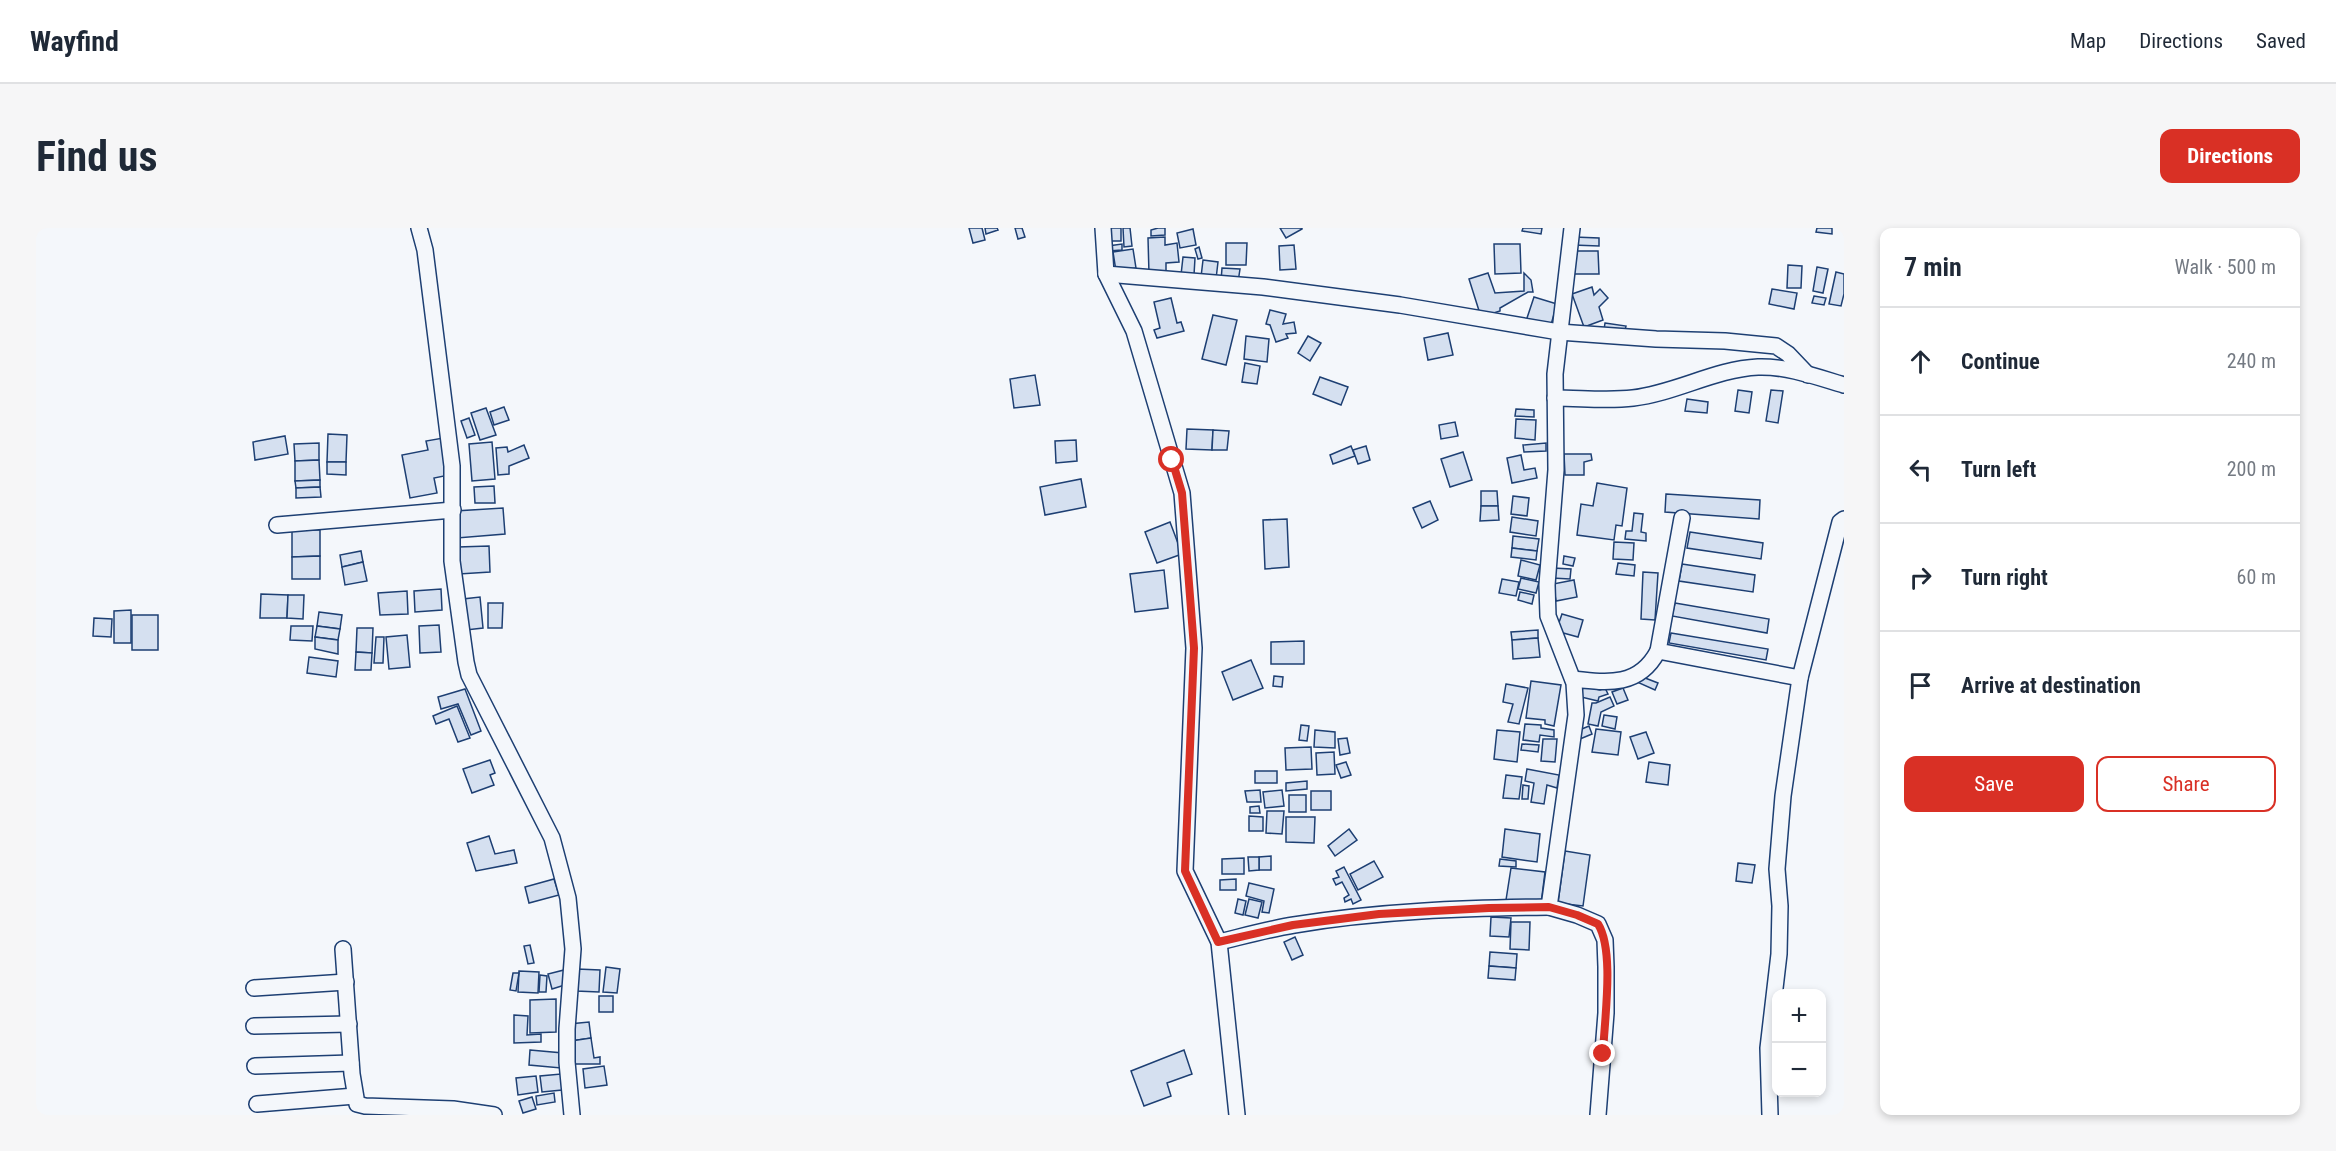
<!DOCTYPE html>
<meta charset="utf-8">
<style>
body{margin:0;font-family:"Roboto Condensed",sans-serif;background:#f6f6f7;color:#1f2937}
.controls{position:absolute;right:18px;bottom:18px;display:grid;overflow:hidden;border-radius:12px;box-shadow:0 3px 9px #0003}
.controls button{width:54px;height:54px;display:grid;place-items:center;padding:0;border:0;border-bottom:2px solid #e0e1e3;background:#fff;color:#1f2937;font:30px sans-serif}
.stop{position:absolute;width:18px;height:18px;margin:-14px;border:4px solid #d93025;border-radius:50%;background:#fff}
.stop.end{background:#d93025;border-color:#fff;box-shadow:0 2px 6px #0008}
.list{margin:0;padding:0;list-style:none}
h2{display:flex;justify-content:space-between;align-items:center;height:78px;margin:0;padding:0 24px;font-size:26px}
h2 small{font-size:20px;font-weight:400;color:#747a83}
.list li{display:grid;grid-template-columns:39px 1fr auto;gap:18px;align-items:center;box-sizing:border-box;height:108px;padding:0 24px;border-top:2px solid #e0e1e3}
.list b{display:block;font-size:22px;white-space:nowrap}
.list em{font-size:20px;font-style:normal;color:#747a83}
.actions{display:flex;gap:12px;padding:18px 24px}
.actions a{flex:1;padding:14px 0;border:2px solid #d93025;border-radius:12px;text-align:center;font-size:21px;color:#d93025}
.actions .main{background:#d93025;color:#fff}
.icon{flex:none;width:33px;height:33px;fill:none;stroke:currentColor;stroke-width:2;stroke-linecap:round;stroke-linejoin:round}
.map{position:relative;flex:none;width:1808px;height:887px;overflow:hidden;border-radius:12px}
header{display:flex;align-items:center;gap:36px;box-sizing:border-box;height:84px;padding:0 30px;background:#fff;border-bottom:2px solid #e0e1e3}
header strong{font-size:28px}
nav{display:flex;gap:33px;margin-inline-start:auto;font-size:21px}
.intro{display:flex;align-items:center;justify-content:space-between;box-sizing:border-box;height:144px;padding:0 36px}
h1{margin:0;font-size:42px}
.button{padding:15px 27px;border-radius:12px;background:#d93025;color:#fff;font-size:21px;font-weight:700}
main{display:flex;gap:36px;padding:0 36px}
aside{flex:1;background:#fff;border-radius:12px;box-shadow:0 3px 9px #0003}
.map>svg:first-child{display:block}
</style>
<header>
<strong>Wayfind</strong>
<nav><a>Map</a><a>Directions</a><a>Saved</a></nav>
</header>
<div class="intro"><h1>Find us</h1><a class="button">Directions</a></div>
<main>
<div class="map">
<svg width="1808" height="887" viewBox="0 0 1808 887">
<rect width="100%" height="100%" fill="#f4f7fb"/>
<g fill="#d5e0f0" stroke="#1d3f73" stroke-width="1.5">
<path d="M933,0H946L949,12L937,15Z"/>
<path d="M949,0H961L962,2L950,6Z"/>
<path d="M979,0H986L989,9L982,11Z"/>
<path d="M1072,0H1085V13H1073Z"/>
<path d="M1087,0H1094L1096,18L1088,19Z"/>
<path d="M1122,0H1129V7L1115,8V2Z"/>
<path d="M1244,0H1266V1L1250,10Z"/>
<path d="M1487,0H1506L1505,6L1486,3Z"/>
<path d="M1781,0H1796V6L1780,4Z"/>
<path d="M1157,1L1160,17L1144,20L1141,5Z"/>
<path d="M1129,9V17L1141,15L1143,34L1130,35V45L1113,46L1112,10Z"/>
<path d="M1538,9L1563,10V18L1537,17Z"/>
<path d="M1190,15H1211L1210,37H1190Z"/>
<path d="M1086,16V22L1072,23V18Z"/>
<path d="M1458,16H1484L1485,45L1459,46Z"/>
<path d="M1258,17L1260,41L1244,42L1243,18Z"/>
<path d="M1163,19L1166,30L1162,31L1159,21Z"/>
<path d="M1097,21L1100,40L1080,43L1077,24Z"/>
<path d="M1537,23H1562L1563,46H1537Z"/>
<path d="M1147,29L1159,30L1158,47H1145Z"/>
<path d="M1167,32L1182,34L1180,51L1165,49Z"/>
<path d="M1752,37L1766,38L1765,60H1751Z"/>
<path d="M1781,39L1792,41L1787,65L1777,63Z"/>
<path d="M1186,40L1204,41L1202,54L1185,53Z"/>
<path d="M1800,44L1808,46V66L1805,78L1793,76Z"/>
<path d="M1452,45L1459,65L1488,63V45L1495,52L1497,64H1492L1464,80V83L1445,89L1433,51Z"/>
<path d="M1556,59L1558,67L1564,61L1572,70L1563,79L1567,92L1548,99L1536,66Z"/>
<path d="M1736,61L1761,65L1758,81L1733,76Z"/>
<path d="M1778,68L1790,70L1788,77L1776,75Z"/>
<path d="M1498,69L1521,76L1514,100L1490,93Z"/>
<path d="M1135,70L1141,95L1145,94L1148,103L1121,110L1118,102L1124,100L1118,74Z"/>
<path d="M1234,82L1250,86L1247,96L1258,94L1260,105L1250,106L1252,110L1240,114L1234,97L1230,96Z"/>
<path d="M1177,87L1201,92L1190,137L1166,131Z"/>
<path d="M1569,95L1590,98L1588,106L1568,102Z"/>
<path d="M1412,105L1417,127L1392,132L1388,110Z"/>
<path d="M1210,108L1233,111L1231,134L1208,131Z"/>
<path d="M1272,108L1285,115L1274,133L1262,125Z"/>
<path d="M1209,135L1224,138L1221,156L1206,154Z"/>
<path d="M999,147L1004,177L978,180L974,151Z"/>
<path d="M1284,149L1312,159L1305,177L1277,166Z"/>
<path d="M1702,162L1716,164L1713,185L1699,183Z"/>
<path d="M1735,162L1747,163L1742,195L1730,193Z"/>
<path d="M1651,171L1672,174L1671,185L1649,183Z"/>
<path d="M468,179L473,192L458,197L454,184Z"/>
<path d="M450,180L460,207L444,212L435,185Z"/>
<path d="M1480,181L1498,182V189L1479,188Z"/>
<path d="M433,190L439,207L431,210L425,193Z"/>
<path d="M1480,191L1500,192L1499,212L1479,210Z"/>
<path d="M1419,194L1422,208L1405,211L1403,197Z"/>
<path d="M1151,201L1177,202L1176,222L1150,221Z"/>
<path d="M1177,202L1193,203L1191,222H1176Z"/>
<path d="M292,206L311,207L310,234H291Z"/>
<path d="M249,208L252,226L219,232L217,214Z"/>
<path d="M407,210L413,247L398,250L401,265L374,270L366,227L392,222L390,213Z"/>
<path d="M1040,212L1041,233L1020,235L1019,213Z"/>
<path d="M456,214L459,251L436,253L433,216Z"/>
<path d="M283,215V232L259,233L258,216Z"/>
<path d="M1510,215V223L1488,224L1487,217Z"/>
<path d="M488,217L493,230L473,238V246L462,247L460,220L471,219L472,224Z"/>
<path d="M1315,218L1319,228L1297,236L1294,227Z"/>
<path d="M1330,218L1334,232L1322,236L1317,222Z"/>
<path d="M1427,224L1436,252L1414,259L1405,231Z"/>
<path d="M1528,226H1555L1556,232L1548,234V247H1529Z"/>
<path d="M1485,227L1488,242L1499,240L1501,250L1476,255L1471,230Z"/>
<path d="M283,232L284,252L259,253V233Z"/>
<path d="M291,234H310V247L291,246Z"/>
<path d="M1045,251L1050,279L1009,287L1004,259Z"/>
<path d="M284,252V259L260,260L259,253Z"/>
<path d="M1561,255L1591,260L1586,298L1580,297L1578,312L1541,307L1545,276L1557,278Z"/>
<path d="M458,258L459,275H439L438,259Z"/>
<path d="M284,259L285,269L260,270V260Z"/>
<path d="M1445,263H1461L1462,278H1445Z"/>
<path d="M1630,266L1724,272L1723,291L1629,284Z"/>
<path d="M1477,268L1493,270L1491,288L1475,286Z"/>
<path d="M1394,273L1402,292L1386,300L1377,280Z"/>
<path d="M1445,278H1462L1463,292L1444,293Z"/>
<path d="M467,280L469,306L421,310L419,283Z"/>
<path d="M1598,285L1607,286L1605,304L1610,305V313L1589,311L1590,303H1596Z"/>
<path d="M1476,289L1502,293L1500,308L1474,304Z"/>
<path d="M1251,291L1253,339L1229,341L1227,292Z"/>
<path d="M1134,294L1146,326L1121,335L1109,304Z"/>
<path d="M256,302H284V328L256,329Z"/>
<path d="M1654,304L1727,315L1725,331L1651,320Z"/>
<path d="M1477,308L1503,311L1501,323L1476,320Z"/>
<path d="M1578,314L1598,315L1597,332L1577,331Z"/>
<path d="M453,318L454,344L423,346L422,319Z"/>
<path d="M1476,320L1501,323L1500,332L1475,329Z"/>
<path d="M325,323L327,334L306,339L304,327Z"/>
<path d="M284,328V351H256V329Z"/>
<path d="M1528,328L1539,330L1537,338L1527,336Z"/>
<path d="M1485,332L1504,337L1500,352L1482,348Z"/>
<path d="M327,334L331,353L309,357L306,339Z"/>
<path d="M1582,335L1599,337L1598,348L1580,346Z"/>
<path d="M1646,336L1719,347L1717,364L1643,353Z"/>
<path d="M1517,340L1535,341L1534,351L1516,350Z"/>
<path d="M1128,342L1132,380L1099,384L1094,346Z"/>
<path d="M1607,344L1622,345L1619,392L1605,391Z"/>
<path d="M1485,350L1503,354L1500,365L1482,361Z"/>
<path d="M1466,351L1483,354L1480,368L1463,365Z"/>
<path d="M1538,352L1541,369L1520,373L1517,356Z"/>
<path d="M405,361L406,382L379,384L378,363Z"/>
<path d="M371,363L372,386L344,387L342,365Z"/>
<path d="M1484,364L1498,367L1496,376L1482,372Z"/>
<path d="M225,366L252,367L251,390H224Z"/>
<path d="M252,367H268L267,391L251,390Z"/>
<path d="M444,369L447,400L430,402L427,371Z"/>
<path d="M452,375H467L466,400H452Z"/>
<path d="M1639,375L1733,391L1731,405L1636,388Z"/>
<path d="M95,382V415H78V383Z"/>
<path d="M283,384L306,387L304,401L281,398Z"/>
<path d="M1526,386L1547,392L1542,409L1520,403Z"/>
<rect x="96" y="387" width="26" height="35"/>
<path d="M58,390L76,391L75,409L57,408Z"/>
<path d="M403,397L405,424L384,425L383,398Z"/>
<path d="M255,398H277L276,413L254,412Z"/>
<path d="M281,398L304,401L302,412L279,409Z"/>
<path d="M321,400H337L336,425L320,424Z"/>
<path d="M1502,402V410L1476,412L1475,404Z"/>
<path d="M1635,405L1732,421L1730,432L1633,415Z"/>
<path d="M371,407L374,439L353,441L350,409Z"/>
<path d="M279,409L302,412V426L279,421Z"/>
<path d="M340,409H348L347,435H338Z"/>
<path d="M1502,410L1504,429L1477,431L1476,412Z"/>
<path d="M1268,413V436H1235V414Z"/>
<path d="M320,424L336,425L335,442H319Z"/>
<path d="M273,429L302,433L300,449L271,445Z"/>
<path d="M1215,432L1227,460L1197,472L1186,444Z"/>
<path d="M1238,448L1247,449L1246,459L1237,458Z"/>
<path d="M1604,448L1622,455L1619,462L1601,454Z"/>
<path d="M1495,453L1525,457L1518,498L1509,496V492L1490,490Z"/>
<path d="M1470,456L1492,460L1483,496L1472,494L1477,476L1467,474Z"/>
<path d="M1547,458L1564,462L1569,460L1572,466L1563,469L1562,473L1545,469Z"/>
<path d="M1587,460L1592,472L1581,476L1576,464Z"/>
<path d="M429,461L445,503L435,507L422,476L405,481L402,469Z"/>
<path d="M1574,469L1578,478L1565,484L1562,498L1552,496L1556,475H1560Z"/>
<path d="M421,478L434,510L422,514L413,491L400,496L397,488Z"/>
<path d="M1568,487L1581,489L1579,501L1566,498Z"/>
<path d="M1489,496L1505,497V500L1518,502V509L1504,507L1503,514L1487,512Z"/>
<path d="M1265,497L1273,498L1271,513L1263,512Z"/>
<path d="M1553,498L1556,506L1544,511L1541,503Z"/>
<path d="M1560,501L1585,504L1582,527L1556,524Z"/>
<path d="M1279,502L1299,504V520L1278,519Z"/>
<path d="M1461,502L1484,504L1481,534L1458,531Z"/>
<path d="M1610,504L1618,525L1602,531L1594,509Z"/>
<path d="M1311,510L1314,525L1304,527L1302,511Z"/>
<path d="M1507,511H1521L1519,534L1505,533Z"/>
<path d="M1486,516L1503,517L1502,524L1485,522Z"/>
<path d="M1275,519L1276,541L1250,542L1249,520Z"/>
<path d="M1298,524L1299,546L1281,547L1280,525Z"/>
<path d="M454,532L459,545L454,547L458,557L436,565L427,541Z"/>
<path d="M1310,534L1315,547L1305,550L1300,537Z"/>
<path d="M1613,534L1634,537L1632,557L1610,554Z"/>
<path d="M1491,541L1523,547L1521,560L1511,557L1508,576L1495,574L1498,555L1489,553Z"/>
<rect x="1219" y="543" width="22" height="12"/>
<path d="M1470,547L1486,549L1483,571L1467,570Z"/>
<path d="M1271,553V561L1250,563V555Z"/>
<path d="M1487,557L1493,558L1492,571H1486Z"/>
<path d="M1224,562L1225,574H1211L1209,563Z"/>
<path d="M1246,562L1248,578L1229,580L1227,564Z"/>
<rect x="1275" y="563" width="20" height="19"/>
<rect x="1253" y="567" width="17" height="17"/>
<path d="M1223,578L1224,585H1214V579Z"/>
<path d="M1231,583H1248L1246,606L1230,605Z"/>
<path d="M1213,588L1227,589V603H1213Z"/>
<path d="M1250,589H1279L1278,615L1250,614Z"/>
<path d="M1313,601L1321,612L1299,628L1292,618Z"/>
<path d="M1469,601L1504,606L1501,634L1466,629Z"/>
<path d="M453,608L459,626L478,622L481,635L440,643L431,615Z"/>
<path d="M1529,623L1554,627L1547,678L1522,675Z"/>
<path d="M1235,628V642H1223V629Z"/>
<path d="M1212,629H1223V642L1213,643Z"/>
<path d="M1208,630V646H1186V631Z"/>
<path d="M1464,631L1480,633V639L1463,638Z"/>
<path d="M1338,633L1347,649L1322,662L1314,646Z"/>
<path d="M1702,635L1719,637L1716,655L1700,653Z"/>
<path d="M1308,639L1325,672L1317,676L1315,671L1309,674L1308,670L1313,667L1306,654L1300,657L1297,651L1303,649L1300,643Z"/>
<path d="M1475,640L1509,644L1505,676L1470,672Z"/>
<path d="M518,651L523,667L493,675L489,659Z"/>
<path d="M1200,651V662H1184V652Z"/>
<path d="M1213,655L1238,661L1233,685L1226,684L1228,673L1210,668Z"/>
<path d="M1202,671L1210,673L1207,687L1199,685Z"/>
<path d="M1213,671L1226,674L1222,690L1209,687Z"/>
<path d="M1455,689L1475,690L1473,709L1454,708Z"/>
<path d="M1475,694H1494L1493,722L1474,721Z"/>
<path d="M1259,709L1267,727L1256,732L1248,714Z"/>
<path d="M494,717L498,735L492,736L488,718Z"/>
<path d="M1454,724L1481,726L1480,740L1453,738Z"/>
<path d="M1453,738L1480,740L1479,752L1452,750Z"/>
<path d="M570,739L584,741L581,765L567,764Z"/>
<path d="M541,741L564,742L563,764L540,763Z"/>
<path d="M528,742L532,756L516,761L512,746Z"/>
<path d="M483,743L503,744L502,765L482,764Z"/>
<path d="M477,745H483L480,763L474,762Z"/>
<path d="M504,747L511,748L510,764H503Z"/>
<rect x="563" y="768" width="14" height="16"/>
<path d="M520,771V804L494,805V772Z"/>
<path d="M478,787L492,788L491,807L505,806V814L478,815Z"/>
<path d="M553,794L555,810L535,813L533,796Z"/>
<path d="M555,810L558,830L564,829V836H536L535,813Z"/>
<path d="M494,822L527,825L525,840L493,837Z"/>
<path d="M1148,822L1156,846L1131,855L1135,868L1108,878L1095,843Z"/>
<path d="M568,838L571,857L549,860L547,841Z"/>
<path d="M525,846L526,862L506,864L504,848Z"/>
<path d="M500,848L502,864L482,867L480,850Z"/>
<path d="M518,865L519,874L501,877L500,868Z"/>
<path d="M496,869L500,881L487,885L483,873Z"/>
</g>
<g fill="none" stroke-linecap="round" stroke-linejoin="round">
<g stroke="#1d3f73" stroke-width="18">
<g id="minor">
<path d="M383,0L389,22L416,238V333L430,434L433,447L516,610L532,670L537,721L531,801V834L536,887"/>
<path d="M1067,0L1070,46L1098,103L1146,265L1158,420L1149,643L1183,714L1201,887"/>
<path d="M1536,0L1519,146L1520,242L1511,357L1512,388L1538,455L1540,487L1513,679L1541,687L1562,696L1569,712L1570,739V785L1562,887"/>
<path d="M1070,46L1227,59L1364,77L1523,104L1620,111L1689,113L1740,118L1752,126L1772,147"/>
<path d="M1519,170C1545,170 1572,173 1597,170C1640,165 1679,141 1722,139C1751,138 1781,149 1808,157"/>
<path d="M1646,290L1622,423L1764,450"/>
<path d="M241,297L417,282"/>
<path d="M1537,451C1572,455 1603,459 1622,423"/>
<path d="M1183,714C1208,708 1233,701 1258,697C1342,683 1428,680 1513,679"/>
<path d="M307,721L316,846L321,876L329,878L417,881L458,887"/>
<path d="M218,760L310,754"/>
<path d="M218,798L313,796"/>
<path d="M219,838L315,835"/>
<path d="M221,876L319,868"/>
<path d="M1734,887L1732,820L1743,726L1744,678L1741,641L1747,568L1764,450L1804,294L1808,291"/>
</g>
</g>
<use href="#minor" stroke="#f4f7fb" stroke-width="15"/>
</g>
<g fill="none" stroke-linecap="round" stroke-linejoin="round">
<path stroke="#d93025" stroke-width="8" d="M1136,232L1146,265L1158,420L1149,643L1182,714L1257,697L1343,686L1453,680L1513,679L1541,687L1562,696C1579,723 1568,794 1567,826"/>
</g>
</svg>
<div class="controls">
<button>+</button>
<button>−</button>
</div>
<div class="stop" style="left:1136px;top:232px"></div>
<div class="stop end" style="left:1567px;top:826px"></div>
</div>
<aside>
<h2>7 min<small>Walk · 500 m</small></h2>
<ul class="list">
<li><svg class="icon" aria-label="ahead" viewBox="0 0 24 24"><path d="M12 20V5M6 11l6-6 6 6"/></svg><div><b>Continue</b></div><em>240 m</em></li>
<li><svg class="icon" aria-label="left" viewBox="0 0 24 24"><path d="M17 20v-9H6M10 6l-5 5 5 5"/></svg><div><b>Turn left</b></div><em>200 m</em></li>
<li><svg class="icon" aria-label="right" viewBox="0 0 24 24"><path d="M7 20v-9h11M14 6l5 5-5 5"/></svg><div><b>Turn right</b></div><em>60 m</em></li>
<li><svg class="icon" aria-label="arrive" viewBox="0 0 24 24"><path d="M6 21V4h12l-3 4 3 4H6"/></svg><div><b>Arrive at destination</b></div></li>
</ul>
<div class="actions"><a class="main">Save</a><a>Share</a></div>
</aside>
</main>
